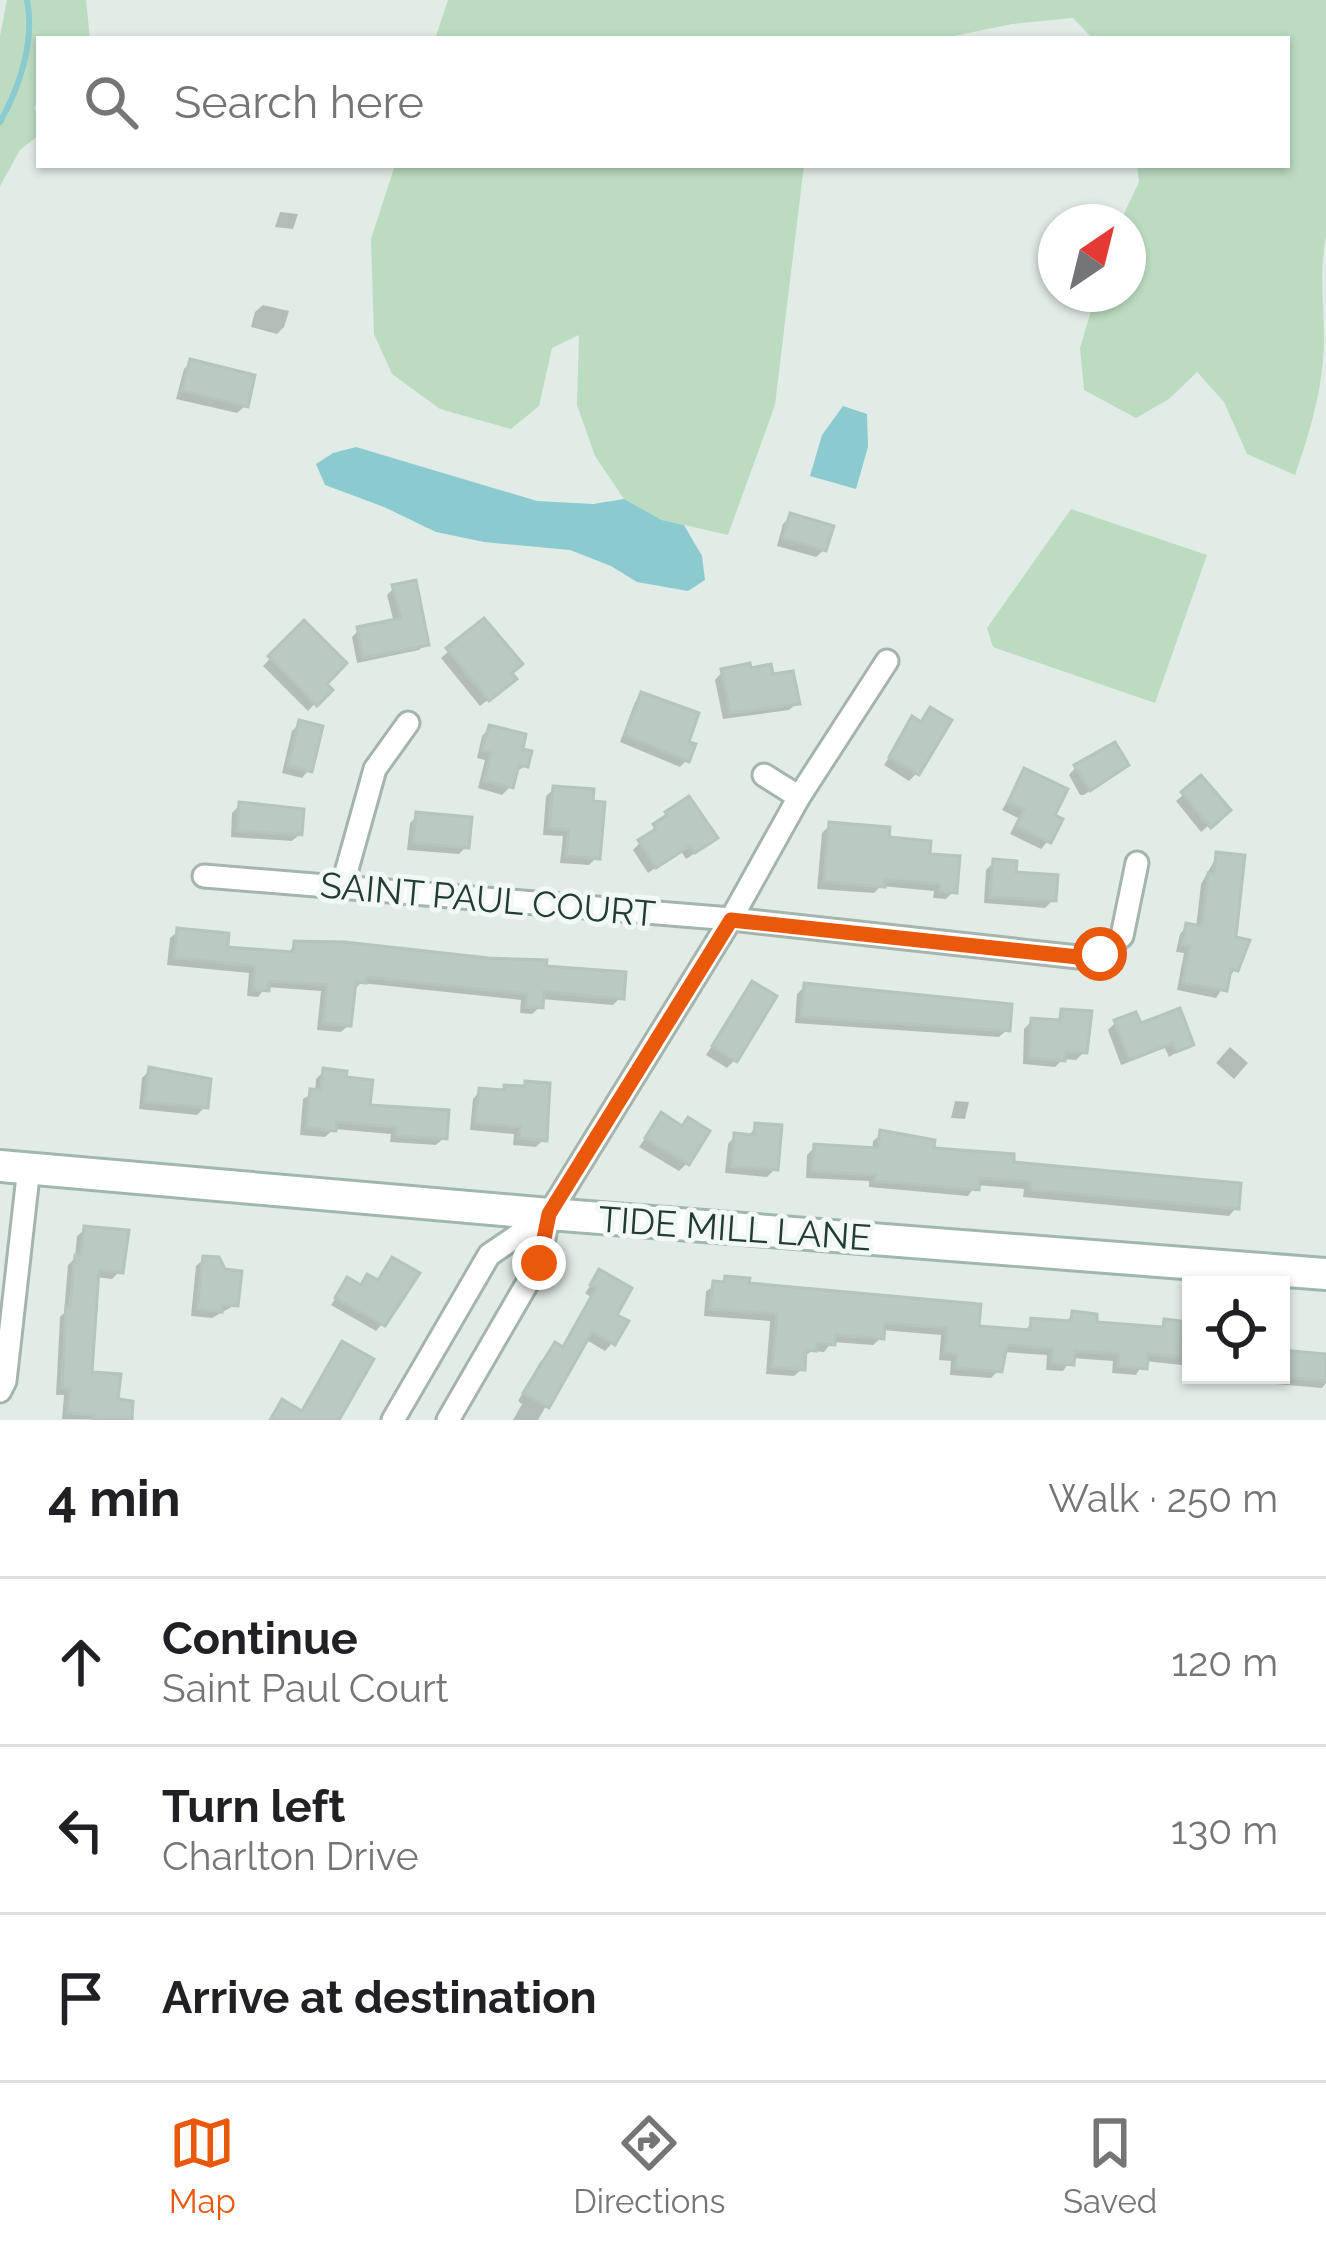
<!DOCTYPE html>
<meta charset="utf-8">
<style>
body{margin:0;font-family:Raleway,sans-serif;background:#f6f6f6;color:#202124}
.controls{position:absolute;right:36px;bottom:36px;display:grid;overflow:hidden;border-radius:0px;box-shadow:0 3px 9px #0004}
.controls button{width:108px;height:108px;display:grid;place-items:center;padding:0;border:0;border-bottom:3px solid #e0e0e0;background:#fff;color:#202124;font:60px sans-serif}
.compass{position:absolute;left:1038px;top:204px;width:108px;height:108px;border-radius:50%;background:#fff;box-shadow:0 3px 9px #0004;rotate:35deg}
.stop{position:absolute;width:36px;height:36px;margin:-27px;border:9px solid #ea580c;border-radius:50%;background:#fff}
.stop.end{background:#ea580c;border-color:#fff;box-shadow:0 3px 12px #0008}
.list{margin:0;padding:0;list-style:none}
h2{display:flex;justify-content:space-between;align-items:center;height:156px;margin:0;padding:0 48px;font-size:51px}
h2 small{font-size:39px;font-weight:400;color:#757577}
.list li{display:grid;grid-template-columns:78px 1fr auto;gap:36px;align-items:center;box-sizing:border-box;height:168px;padding:0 48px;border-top:3px solid #e0e0e0}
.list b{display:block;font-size:45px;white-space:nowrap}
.list p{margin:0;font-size:39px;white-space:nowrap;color:#757577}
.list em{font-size:39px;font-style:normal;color:#757577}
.icon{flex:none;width:66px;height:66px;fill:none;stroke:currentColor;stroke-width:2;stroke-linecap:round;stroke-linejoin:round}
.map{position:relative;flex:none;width:1326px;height:1420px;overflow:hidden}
.search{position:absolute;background:#fff;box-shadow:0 3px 9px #0004;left:36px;right:36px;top:36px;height:132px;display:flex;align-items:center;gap:30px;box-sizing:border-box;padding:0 42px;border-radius:0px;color:#757577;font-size:45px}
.sheet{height:660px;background:#fff}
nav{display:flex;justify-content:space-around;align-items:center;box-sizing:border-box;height:168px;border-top:3px solid #e0e0e0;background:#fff;font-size:33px;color:#757577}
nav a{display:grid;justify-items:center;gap:6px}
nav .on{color:#ea580c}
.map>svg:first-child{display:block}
</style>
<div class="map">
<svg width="1326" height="1420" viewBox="0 0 1326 1420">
<rect width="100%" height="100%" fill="#e2ece7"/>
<g fill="#bbdcc1">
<path d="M7,0H86L90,39H39V96L34,109L39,113V135L20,150L0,186V36Z"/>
<path d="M448,0H1326V236C1319,273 1324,305 1324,342C1323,389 1310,432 1295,475L1247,454L1224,402L1197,372L1169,399L1136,418L1084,390L1080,348L1096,294H1128V222H1120L1139,182L1137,165H1287V39H1093L1073,18L1012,24L940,39H435Z"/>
<path d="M395,165H804L775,405L728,535L662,520L624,499L595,456L577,405L579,335L552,348L539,406L511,429L440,409L392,374L374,334L371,239Z"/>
<path d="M1071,509L1207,555L1155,703L993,647L987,628Z"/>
</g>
<g fill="#8bcbd0">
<path d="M843,406L867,414L868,447L856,489L810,476L822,435Z"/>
<path d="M356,447L537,501L593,504L624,499L662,520L684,525L702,556L705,580L688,591L637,582L611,566L570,550L484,542L436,532L384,507L325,485L316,464L333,453Z"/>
</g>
<g fill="#0003">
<path d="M280,212L298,214L293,229L275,227Z"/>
<path d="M263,305L289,311L284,327L277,334L251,327L255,312Z"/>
<path d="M191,362L245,406L237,413L176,399L184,369Z"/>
<path d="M791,516L824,550L816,557L777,546L783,524Z"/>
<path d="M394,588L426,644L419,650L357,663L352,637L359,630L394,623L387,595Z"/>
<path d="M483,622L509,674L505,686L480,706L441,658Z"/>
<path d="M304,624L322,684L328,690L308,711L263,666Z"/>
<path d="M722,672L771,677L797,703L789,710L723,719L715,680Z"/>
<path d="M641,696L685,744L687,760L680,767L620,742L635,702Z"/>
<path d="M913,720L917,773L909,781L884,765Z"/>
<path d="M300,723L309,770L302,778L282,773L292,731Z"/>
<path d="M490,728L519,752L525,766L514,773L510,787L502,795L478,788L485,760L477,758L482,736Z"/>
<path d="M1125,765L1084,795H1080L1069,775L1076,767Z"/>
<path d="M1025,771L1051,817L1048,841L1041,849L1010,834L1018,818L1002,810Z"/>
<path d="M1201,779L1227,810L1201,832L1176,801Z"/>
<path d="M554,789L597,857L589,865L560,863L563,836L543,835L546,796Z"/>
<path d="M240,805L300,834L292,841L231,837L232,813Z"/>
<path d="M667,814L707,845L686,859L681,851L648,873L633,850Z"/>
<path d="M417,816L466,847L459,854L407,850L410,823Z"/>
<path d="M830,825L927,857L954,891L946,899L933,898L934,891L881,886L874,893L817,889L822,833Z"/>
<path d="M1217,856L1235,969L1216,998L1177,990L1184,953L1176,952L1180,934L1187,926L1196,928L1201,884Z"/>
<path d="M994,862L1013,875L1053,900L1045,908L984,903L986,870Z"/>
<path d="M178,931L225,950L287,955L295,944L543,968L621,997L613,1005L541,999L540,1007L532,1014L520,1013L521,1000L361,983L355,989L349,1025L341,1032L317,1030L321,991L266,987L258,997L247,996L249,973L167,965L170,938Z"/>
<path d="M752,984L735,1060L727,1068L706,1055Z"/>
<path d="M805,986L1007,1030L999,1037L795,1023L797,994Z"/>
<path d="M1063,1012L1084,1052L1076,1060L1063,1059L1055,1067L1023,1064L1024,1029L1032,1021L1055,1023Z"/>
<path d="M1115,1023L1139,1027L1190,1044L1169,1057L1165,1048L1121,1065L1108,1030Z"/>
<path d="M1230,1047L1248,1063L1234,1079L1216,1063Z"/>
<path d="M150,1070L205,1107L197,1115L139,1109L142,1078Z"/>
<path d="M324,1071L343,1080L367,1108L444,1138L436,1145L390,1142L391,1134L334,1129L325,1137L300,1135L303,1099L315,1092L316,1079Z"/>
<path d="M526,1084L544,1139L536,1147L513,1145L514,1134L470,1130L473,1099L480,1091L500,1093L505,1088L521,1089Z"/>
<path d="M955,1101L969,1102L965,1119L951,1118Z"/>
<path d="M661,1116L687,1163L679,1171L639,1147Z"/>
<path d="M756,1126L775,1169L767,1177L725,1173L728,1144L735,1136L748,1137Z"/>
<path d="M881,1134L931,1150L1236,1208L1229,1216L1023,1197L1024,1189L976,1185L968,1196L869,1187V1181L806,1178L807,1155L815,1147L872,1151L873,1141Z"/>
<path d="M85,1229L120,1271L112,1279L95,1277L89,1375L129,1417L126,1420L62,1419L64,1395H56L60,1317L64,1313L68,1265L75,1258L77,1236Z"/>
<path d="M204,1259L235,1305L212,1318L191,1316L196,1266Z"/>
<path d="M392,1261L382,1324L376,1331L331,1305L347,1281L359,1288L368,1278L377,1283Z"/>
<path d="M600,1273L613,1316L612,1343L605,1351L585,1339L538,1420H513L522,1404L518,1401L540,1362L556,1346L561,1349L591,1297L585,1293Z"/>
<path d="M726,1280L976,1329L1024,1333L1032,1321L1064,1323L1073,1315L1093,1325L1158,1330L1165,1323L1178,1335L1191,1336V1366L1144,1361L1136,1375L1112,1373L1113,1361L1072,1358L1063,1371L1046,1370L1047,1355L1003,1352L999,1370L991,1378L950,1375L951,1361L939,1360L941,1335L882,1330L881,1338L873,1345L832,1342L824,1352L812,1351L803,1357L802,1369L794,1376L766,1374L770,1321L704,1316L706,1291Z"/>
<path d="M1281,1353L1326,1357V1383L1322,1388L1265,1383L1266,1375H1281Z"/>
</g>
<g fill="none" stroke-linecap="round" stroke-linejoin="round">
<path stroke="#8bcbd0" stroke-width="6" d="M0,122C20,87 35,40 27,0"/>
</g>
<g fill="#bac9c2" stroke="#b4c5bd" stroke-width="3">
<path d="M190,359L255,375L248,407L182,391Z"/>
<path d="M790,513L834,526L826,551L783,538Z"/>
<path d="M416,580L429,645L363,658L357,627L401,618L392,585Z"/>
<path d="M484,618L523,664L512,673L517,679L489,701L446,648Z"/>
<path d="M304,620L347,663L327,684L333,690L317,706L268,656Z"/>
<path d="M750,663L751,668L771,664L773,674L793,671L800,704L730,713L721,669Z"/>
<path d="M641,692L699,713L689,742L696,744L689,762L625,735Z"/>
<path d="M930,707L952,720L919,775L889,757L912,716L921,722Z"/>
<path d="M299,720L323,726L312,772L288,766Z"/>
<path d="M489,725L526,734L523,749L532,751L528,767L519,765L513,788L484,781L491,753L482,751Z"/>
<path d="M1115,742L1129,765L1090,791L1074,765Z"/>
<path d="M1024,768L1068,789L1055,815L1063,819L1051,843L1016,826L1024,810L1008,802Z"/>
<path d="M1201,775L1231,810L1211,828L1181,792Z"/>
<path d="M553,786L594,789L593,801L605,802L600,859L566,856L569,830L549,828Z"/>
<path d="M689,796L718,838L695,853L690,846L656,868L638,840L656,829L653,824L667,815L665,812Z"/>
<path d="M239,802L304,809L302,835L237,831Z"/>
<path d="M416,812L472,817L469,848L413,843Z"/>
<path d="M829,822L890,827L889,837L931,841L930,854L960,856L957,893L940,891V884L885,880V887L824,882Z"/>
<path d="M1216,852L1245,855L1236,937L1250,940L1238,971L1231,969L1227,991L1183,983L1190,946L1182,945L1186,923L1202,926L1208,873L1214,874Z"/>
<path d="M993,859L1017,861L1016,872L1058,875L1056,901L990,897Z"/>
<path d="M177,928L229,933L228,947L293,952L294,941L345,942L489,958L547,960L546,966L626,972L624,999L544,992L543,1008L526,1007L527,994L366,977V983L356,982L351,1026L323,1023L327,985L270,981L269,991L253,990L255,966L174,958Z"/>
<path d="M752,981L777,996L737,1062L712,1046Z"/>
<path d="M804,983L1012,1004L1010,1031L801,1017Z"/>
<path d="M1180,1008L1194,1045L1176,1052L1173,1043L1129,1060L1114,1020L1136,1012L1141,1023Z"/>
<path d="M1061,1009L1092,1011L1087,1053L1066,1052L1065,1061L1029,1058L1031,1018L1060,1020Z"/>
<path d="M149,1067L211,1079L208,1108L145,1102Z"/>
<path d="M323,1068L347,1071L346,1077L373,1080L370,1105L449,1110L447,1139L396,1136L397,1127L337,1122L336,1131L306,1128L310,1089L321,1090Z"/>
<path d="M525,1081L550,1083L547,1141L519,1138L520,1127L476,1123L479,1088L504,1090V1085L525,1086Z"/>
<path d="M661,1112L682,1126L688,1117L710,1131L689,1165L645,1138Z"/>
<path d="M755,1123L782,1125L778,1170L732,1167L734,1133L754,1135Z"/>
<path d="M880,1130L935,1140L934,1148L1014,1154V1162L1241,1183L1239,1209L1030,1190V1182L980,1178L979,1190L875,1181L876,1175L812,1171L814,1144L878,1148Z"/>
<path d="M84,1226L129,1230L123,1273L99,1270L92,1372L121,1374L118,1399L133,1401L132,1419L93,1420L94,1415L68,1413L70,1389L62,1388L66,1306H70L75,1255H81Z"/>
<path d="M203,1256L219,1257L225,1269L242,1271L238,1306L222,1305V1312L197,1309Z"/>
<path d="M392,1257L420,1273L385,1326L335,1298L347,1277L361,1285L367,1274L378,1280Z"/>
<path d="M599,1269L632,1288L617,1315L629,1321L615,1345L592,1332L549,1408L523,1393L555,1342L563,1347L596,1288L590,1285Z"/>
<path d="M725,1276L750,1278L749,1283L981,1304L979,1326L1030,1330L1031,1318L1071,1321L1072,1311L1097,1314V1322L1163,1327L1164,1319L1182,1321L1179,1357L1148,1354L1147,1369L1118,1366L1119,1354L1075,1351L1074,1365L1052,1363L1053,1349L1007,1345L1002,1372L956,1368L957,1354L945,1353L947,1328L885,1323L884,1339L836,1335L835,1345L817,1344L816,1351L806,1350L805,1370L772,1367L777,1314L710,1309L713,1281L724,1282Z"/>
<path d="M342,1341L374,1359L339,1420H270L282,1399L302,1411Z"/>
<path d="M1281,1350L1326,1354V1381L1281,1377Z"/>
</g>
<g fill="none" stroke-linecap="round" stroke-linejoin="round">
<g stroke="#a5b4ad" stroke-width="27">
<g id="street">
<path d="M764,775L799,797"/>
<path d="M204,876L731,919L1078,957L1099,954L1122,936L1137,863"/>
<path d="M342,887L375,769L408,723"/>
<path d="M0,1391L5,1381L29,1167"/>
<path d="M393,1420L489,1255L549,1214"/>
<path d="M448,1420L539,1263L549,1214L731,919L799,797L887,661"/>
</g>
</g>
<g stroke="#a0b7ad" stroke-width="36">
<path id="secondary" d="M0,1166L549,1214L1326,1274"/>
</g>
<use href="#street" stroke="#fff" stroke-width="21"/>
<use href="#secondary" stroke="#fff" stroke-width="30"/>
</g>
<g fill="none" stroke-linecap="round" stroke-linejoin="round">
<path stroke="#ea580c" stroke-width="15" d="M539,1263L549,1214L731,920L1078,957L1100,954"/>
</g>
<g text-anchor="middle" stroke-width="10" stroke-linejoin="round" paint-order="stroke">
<g font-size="36" fill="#223c33" stroke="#f2f8f5">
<text transform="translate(488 899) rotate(5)" y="13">SAINT PAUL COURT</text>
<text transform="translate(735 1228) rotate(4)" y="13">TIDE MILL LANE</text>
</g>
</g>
</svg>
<div class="controls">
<button><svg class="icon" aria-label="locate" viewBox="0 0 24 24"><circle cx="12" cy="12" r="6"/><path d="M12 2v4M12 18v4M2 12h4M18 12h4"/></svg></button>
</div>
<svg class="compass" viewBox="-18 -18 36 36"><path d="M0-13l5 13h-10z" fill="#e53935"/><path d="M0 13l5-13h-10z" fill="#757577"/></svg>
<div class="stop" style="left:1100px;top:954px"></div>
<div class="stop end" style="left:539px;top:1263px"></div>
<div class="search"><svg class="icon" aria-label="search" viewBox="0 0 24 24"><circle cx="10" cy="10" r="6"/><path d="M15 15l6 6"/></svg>Search here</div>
</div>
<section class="sheet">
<h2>4 min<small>Walk · 250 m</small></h2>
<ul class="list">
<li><svg class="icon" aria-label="ahead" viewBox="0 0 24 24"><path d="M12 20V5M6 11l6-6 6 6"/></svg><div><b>Continue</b><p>Saint Paul Court</p></div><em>120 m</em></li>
<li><svg class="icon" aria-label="left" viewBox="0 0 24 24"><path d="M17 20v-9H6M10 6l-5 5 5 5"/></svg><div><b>Turn left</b><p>Charlton Drive</p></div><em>130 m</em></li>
<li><svg class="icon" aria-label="arrive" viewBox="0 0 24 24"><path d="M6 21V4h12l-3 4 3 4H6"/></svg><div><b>Arrive at destination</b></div></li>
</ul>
</section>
<nav>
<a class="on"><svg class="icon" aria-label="map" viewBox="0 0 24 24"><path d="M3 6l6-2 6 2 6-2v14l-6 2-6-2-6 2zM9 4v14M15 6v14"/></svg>Map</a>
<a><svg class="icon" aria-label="directions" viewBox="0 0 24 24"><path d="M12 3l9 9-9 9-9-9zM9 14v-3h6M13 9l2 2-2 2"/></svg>Directions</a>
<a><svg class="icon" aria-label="saved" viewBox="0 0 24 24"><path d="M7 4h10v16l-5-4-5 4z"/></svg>Saved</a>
</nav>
